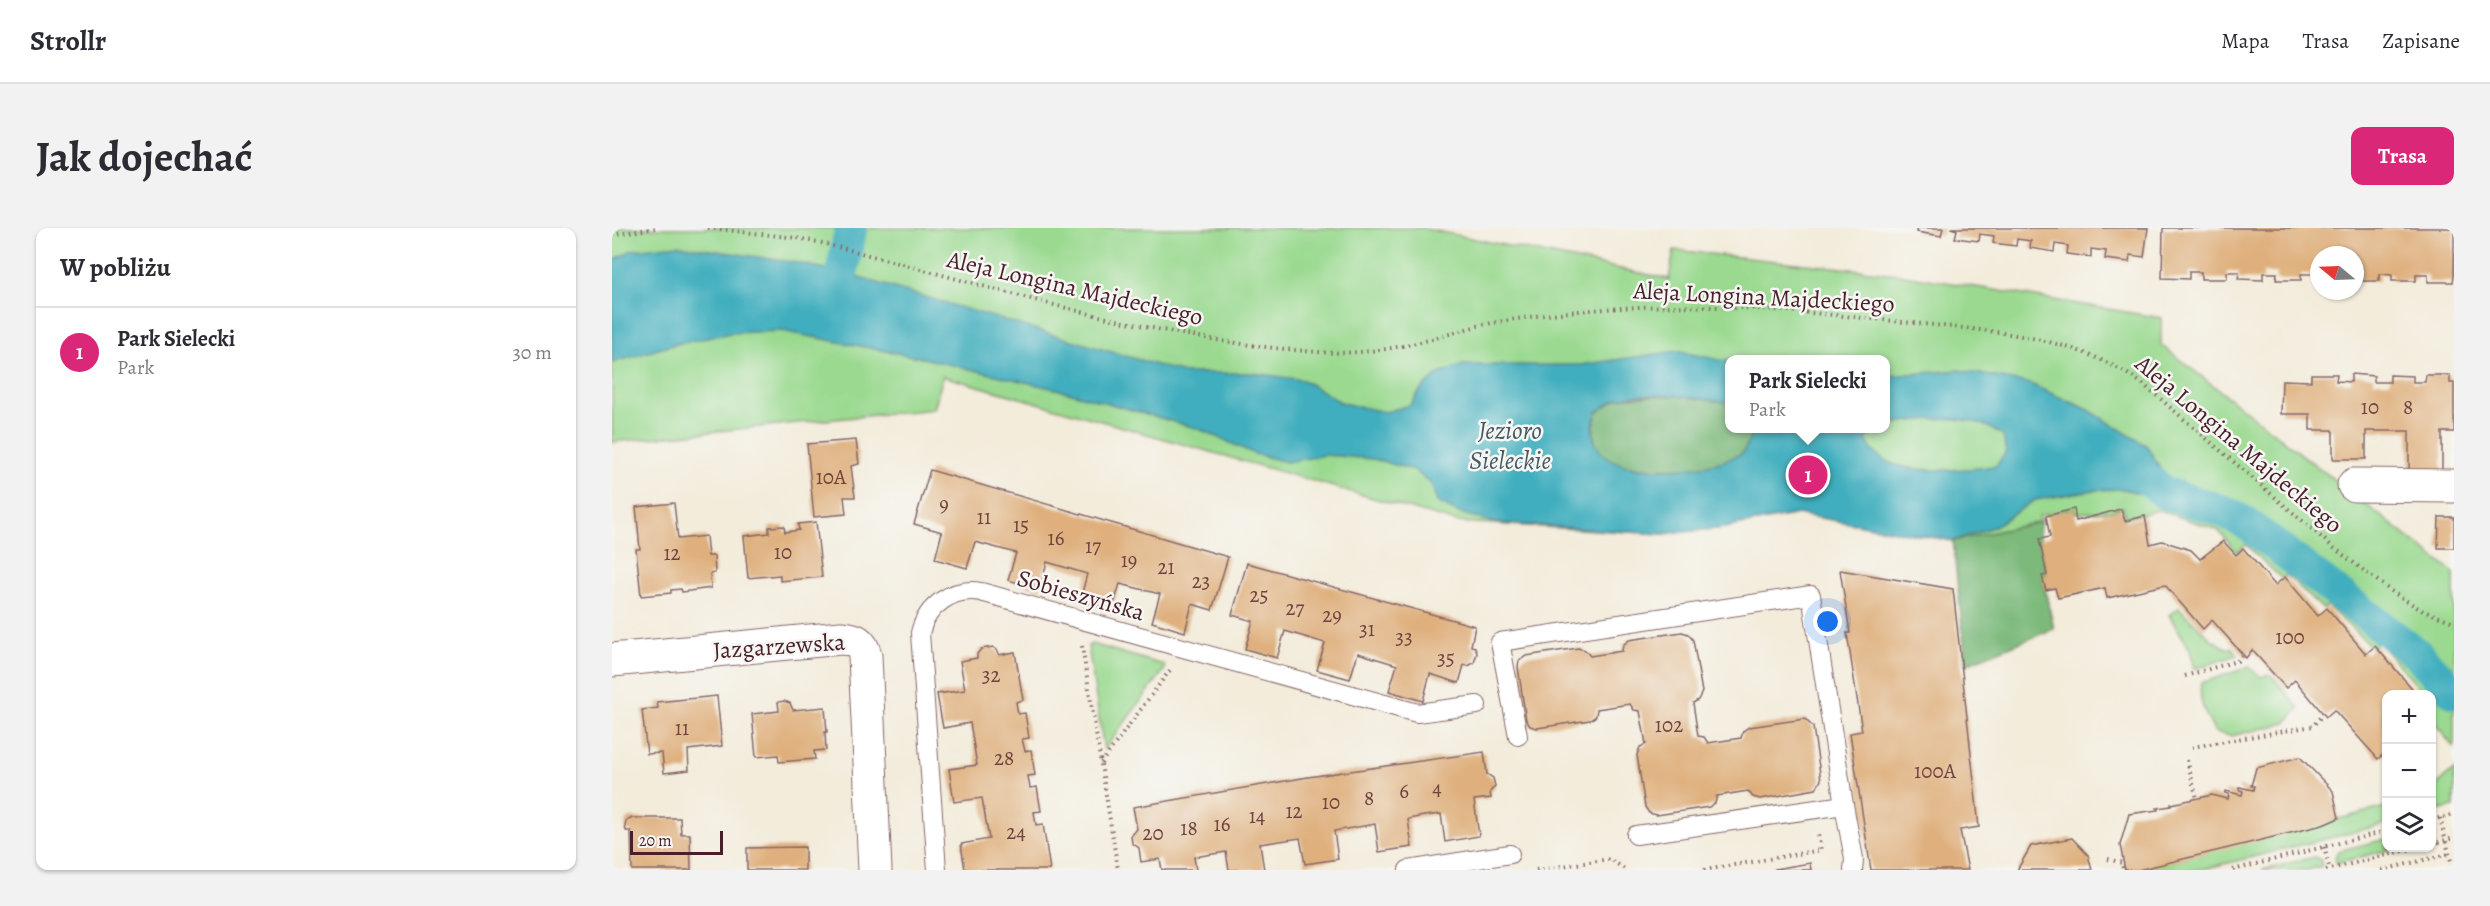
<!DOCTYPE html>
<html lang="pl">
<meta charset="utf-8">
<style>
body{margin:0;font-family:Alegreya,serif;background:#f2f2f3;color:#2b2b33}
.controls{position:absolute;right:18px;bottom:18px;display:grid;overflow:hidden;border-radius:12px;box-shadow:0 2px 4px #0004}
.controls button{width:54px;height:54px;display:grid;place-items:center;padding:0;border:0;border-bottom:2px solid #e1e1e2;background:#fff;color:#2b2b33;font:30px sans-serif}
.compass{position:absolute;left:1698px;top:18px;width:54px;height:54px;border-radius:50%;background:#fff;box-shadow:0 2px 4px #0004;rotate:289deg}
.scale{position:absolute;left:18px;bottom:15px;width:93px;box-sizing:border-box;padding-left:6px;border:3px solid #4a1f2b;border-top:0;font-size:16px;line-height:21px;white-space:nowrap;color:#4a1f2b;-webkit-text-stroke:4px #f6f6f2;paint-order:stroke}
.you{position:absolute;left:1216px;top:394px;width:21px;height:21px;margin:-15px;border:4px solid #fff;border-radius:50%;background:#1a73e8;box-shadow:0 0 0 9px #1a73e833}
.badge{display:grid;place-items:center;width:39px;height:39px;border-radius:50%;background:#db2777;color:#fff;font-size:20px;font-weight:700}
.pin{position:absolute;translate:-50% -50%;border:3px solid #fff;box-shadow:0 2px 6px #0006}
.popup{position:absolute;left:1113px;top:127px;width:165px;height:78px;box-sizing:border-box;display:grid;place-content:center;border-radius:12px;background:#fff;filter:drop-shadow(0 2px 4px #0005);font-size:20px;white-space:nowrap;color:#7c7c81}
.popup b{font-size:22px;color:#2b2b33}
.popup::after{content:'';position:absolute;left:50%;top:100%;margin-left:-12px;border:12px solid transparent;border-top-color:#fff}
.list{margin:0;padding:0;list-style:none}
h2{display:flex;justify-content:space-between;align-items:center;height:78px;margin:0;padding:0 24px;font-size:26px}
h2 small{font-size:20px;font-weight:400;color:#7c7c81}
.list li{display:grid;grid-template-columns:39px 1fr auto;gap:18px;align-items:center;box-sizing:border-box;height:90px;padding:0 24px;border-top:2px solid #e1e1e2}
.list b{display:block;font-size:22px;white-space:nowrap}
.list p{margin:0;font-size:20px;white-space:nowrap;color:#7c7c81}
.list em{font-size:20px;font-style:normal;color:#7c7c81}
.icon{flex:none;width:33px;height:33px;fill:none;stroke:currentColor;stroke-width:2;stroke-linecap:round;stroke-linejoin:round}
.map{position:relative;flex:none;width:1842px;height:642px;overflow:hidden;border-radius:12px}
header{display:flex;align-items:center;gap:36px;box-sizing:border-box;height:84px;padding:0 30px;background:#fff;border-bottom:2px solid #e1e1e2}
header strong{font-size:28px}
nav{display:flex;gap:33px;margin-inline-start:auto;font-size:21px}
.intro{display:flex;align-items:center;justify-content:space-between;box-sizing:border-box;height:144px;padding:0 36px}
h1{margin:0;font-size:42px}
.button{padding:15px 27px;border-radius:12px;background:#db2777;color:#fff;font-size:21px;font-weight:700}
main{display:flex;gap:36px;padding:0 36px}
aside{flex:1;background:#fff;border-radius:12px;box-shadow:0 2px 4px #0004}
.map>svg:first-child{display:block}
</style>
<header>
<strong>Strollr</strong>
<nav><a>Mapa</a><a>Trasa</a><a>Zapisane</a></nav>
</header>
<div class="intro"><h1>Jak dojechać</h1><a class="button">Trasa</a></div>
<main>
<aside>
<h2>W pobliżu<small></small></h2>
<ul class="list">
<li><span class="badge">1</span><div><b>Park Sielecki</b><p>Park</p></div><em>30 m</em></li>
</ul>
</aside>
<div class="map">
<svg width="1842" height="642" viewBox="0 0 1842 642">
<rect width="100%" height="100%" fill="#f6f6f2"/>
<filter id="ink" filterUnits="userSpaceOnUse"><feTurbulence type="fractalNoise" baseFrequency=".0167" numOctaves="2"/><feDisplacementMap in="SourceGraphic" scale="12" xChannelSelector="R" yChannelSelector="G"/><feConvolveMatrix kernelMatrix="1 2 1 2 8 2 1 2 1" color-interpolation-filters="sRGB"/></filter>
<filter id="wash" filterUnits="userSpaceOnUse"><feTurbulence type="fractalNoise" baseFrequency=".008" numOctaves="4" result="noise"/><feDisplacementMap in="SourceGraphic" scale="24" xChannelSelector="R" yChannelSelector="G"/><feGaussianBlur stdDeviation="1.35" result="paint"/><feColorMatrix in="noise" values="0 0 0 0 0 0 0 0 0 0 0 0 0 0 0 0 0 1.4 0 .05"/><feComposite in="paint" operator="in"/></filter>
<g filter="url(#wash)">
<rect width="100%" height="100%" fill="#f3ecdb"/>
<g fill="#9ad98f" stroke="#727c5d" stroke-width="1.5" fill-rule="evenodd">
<path d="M0,0H810L1057,51L1062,22L1286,46L1549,90V117L1842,345V520L1820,491V466H1807L1810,463L1766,414L1760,419L1715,378L1711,381L1674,347L1670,351L1634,317L1625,324L1606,302L1547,282L1513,290L1511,279L1499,283L1464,285L1462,280L1427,288L1428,294L1341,313L1186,286L1112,300L1050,306L845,294L331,148L322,181L0,214ZM1118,132H1274V200H1118Z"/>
<path d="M1567,380L1599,411L1616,421L1620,419L1625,427L1583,441L1578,421L1557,387Z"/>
<path d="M480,416L552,437L553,441L492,522L476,418Z"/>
<path d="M1637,439L1649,449L1655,447L1660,448L1687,480L1674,495L1619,508L1603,504C1594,489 1586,473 1589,455Z"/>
<path d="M1842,542V579L1820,584V561Z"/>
<path d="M1774,579V596L1588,642H1526Z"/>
<path d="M1774,611V620H1785L1724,635L1723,629L1726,623Z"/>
<path d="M1703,629L1709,632L1710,638L1695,642H1650Z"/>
</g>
<g fill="#7bb97a" stroke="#626c52" stroke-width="1.5">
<path d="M1036,168H1069L1118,175V200L1143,201C1141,208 1137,220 1131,225C1109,244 1012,247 991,228C978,216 981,199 985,184L1006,170Z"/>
<path d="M1428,294L1427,311L1435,347L1430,349L1442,401L1354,436L1341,313Z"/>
</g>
<path fill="#40aebe" stroke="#456674" stroke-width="1.5" d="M66,17L186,35L228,44L572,145H640L691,152L730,175L773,184L798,177L810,160L827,146L851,137H968L1065,123L1118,134V175C1092,171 1028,161 1005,171C998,174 991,180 985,184C983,189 981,196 981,202C980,253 1077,243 1109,234C1116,232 1124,228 1131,225L1143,200L1266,201L1260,203L1254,211C1268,253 1350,242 1384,238L1394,224L1391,208C1361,183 1311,190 1274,197V148L1347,142L1416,155L1477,182L1535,218L1558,257L1550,271L1511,261L1483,262L1423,272L1381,299L1341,313L1186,286L1112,300L1050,306L883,295L847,285L825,274L819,256L802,242L761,231L713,227L675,234L643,226L587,201L456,164L306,129L169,103L119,105L60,117L0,135V33L20,22Z"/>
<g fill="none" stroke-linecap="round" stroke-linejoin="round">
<g stroke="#40aebe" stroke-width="33">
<path d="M235,80L223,77L239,0"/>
<path d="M1518,237L1553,265L1611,283L1635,296L1805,426L1842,464"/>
</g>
</g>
<g id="blocks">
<g fill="#dfb07e">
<path d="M1305,0H1331L1329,8L1305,4Z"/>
<path d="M1339,0H1536L1532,29L1518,27L1517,34L1493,31L1494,23L1479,21V29L1455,26L1456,18L1443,16L1442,24L1418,20L1419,13L1405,11L1404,18L1381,15L1382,8L1368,6L1367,13L1343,10L1345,2Z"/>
<path d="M1551,0H1842V47L1841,54H1816V47H1804V53H1780V47L1767,46V53H1743V27H1707V53L1702,52V46H1689V52H1664L1665,45H1651V52L1626,51L1627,44H1615V51H1589V44H1577V51L1550,50Z"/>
<path d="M1699,146H1725L1724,153L1739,154V146L1762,148V154H1778V147L1801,148V154H1813L1814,147H1838V155H1842V204H1830V243H1797V203H1754V231H1721V202H1698V186H1669L1670,152L1699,153Z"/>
<path d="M244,212L247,236L239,238L243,269H232L234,286L202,289L195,216Z"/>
<path d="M318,242L616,329L600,382L580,376L573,404L540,394L548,366L508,356L500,382L468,373L475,346L435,334L428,361L396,352L404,325L363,314L355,340L323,331L330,304L302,296Z"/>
<path d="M62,275L66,311L94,308L96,328H102L103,345L98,346L99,360L70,364L69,361L59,362V365L29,368L24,321H28L24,279Z"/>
<path d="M1462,281L1464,293L1509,281L1513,293L1533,288L1538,316L1550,313L1579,322L1588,331L1611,313L1624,327L1631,320L1663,357L1673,349L1706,388L1715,380L1754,426L1763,418L1805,466H1774V524L1766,531L1722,482L1714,489L1683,452L1674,460L1640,422L1634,430L1600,392L1591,401L1553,357L1495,370L1493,360L1446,370L1443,360L1434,362L1430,348L1435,347L1427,311L1438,309L1434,288Z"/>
<path d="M1827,289H1842V320H1826Z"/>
<path d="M204,294L210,349L168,353V347L136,350L132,308L157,305V299L172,298L173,304L187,302L186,296Z"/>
<path d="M635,335L863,398L859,418L863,419L865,425L862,435L856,438L852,437L847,455L818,446L811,473L777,463L785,437L746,425L738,451L705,442L713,415L673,403L665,430L633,421L641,393L620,387Z"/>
<path d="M1228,342L1341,361L1367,599L1348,602L1356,642H1259L1238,505L1250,503L1235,405H1238Z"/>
<path d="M1070,404L1076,406L1081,412L1090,464L1086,472L1081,475L1086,508L1092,509L1096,515L1129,510L1131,503L1137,499L1193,491L1201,499L1209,552L1204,561L1148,571L1141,569L1136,563L1105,568L1103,575L1097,579L1045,587L1037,585L1033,579L1025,527L1028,519L1034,516L1028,483L1022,482L1018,476L985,481L984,488L978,492L925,500L918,498L914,492L906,439L907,433L914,428L966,420L973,422L978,428L1010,423L1011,417L1017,412Z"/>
<path d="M381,419L386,423L387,427L403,424L411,472L404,474L406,486L413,485L417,510L410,511L413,523L419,522L423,547L416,548L418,560L425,559L429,583L422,584L424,597L431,596L438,642H353L349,616L377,611L370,570L342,574L337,541L365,537L358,495L331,500L325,466L353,462L348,433L365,430V426L369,421Z"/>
<path d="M105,468L110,518L76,522L77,542L52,545L50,525L35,526L30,482L46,480L45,474Z"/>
<path d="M172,473L178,475L181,482L213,479L215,504H213L214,522L202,523L203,531L167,534L166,527L144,529L140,486L167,483L166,474Z"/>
<path d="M872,524L875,546L881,550L883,558L878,564L879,570L862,572L867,608L833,614L829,586L812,588L796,591L800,619L767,624L763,596L722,603L726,631L693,636L688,610L648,616L652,642H617L614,624L582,629L584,642H550L548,631L529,634L527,620L520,615L519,608L525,601L521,579L696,549Z"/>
<path d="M1688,529L1721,563L1727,590L1711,597L1526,642H1513L1508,617L1517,586L1546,582L1545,580L1559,578V576L1600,567L1616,571L1617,566L1613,565L1614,563L1630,567L1631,563L1627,562V559L1641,562L1642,558H1639L1644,540Z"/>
<path d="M18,590H68L69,606H78L79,642H20L19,603H14L13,598L14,593Z"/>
<path d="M1460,610L1476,627L1480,642H1405L1419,618Z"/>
<path d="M193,619V642H135V620Z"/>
<path d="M1198,635L1199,642H1163V641Z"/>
</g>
</g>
</g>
<g filter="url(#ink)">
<use href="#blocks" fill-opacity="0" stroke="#856769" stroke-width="1.5"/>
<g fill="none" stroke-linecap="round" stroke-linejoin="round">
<g stroke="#856769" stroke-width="20">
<g id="lane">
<path d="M906,508L888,414L1199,367L1232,577L1024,607"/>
<path d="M1232,577L1242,631L1241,642"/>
<path d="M325,642L308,405C315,377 341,359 369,364L805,485L865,477"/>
<path d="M796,642L898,626"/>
</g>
</g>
<g stroke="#856769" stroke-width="35">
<g id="street">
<path d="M1742,257L1842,258"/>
<path d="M0,432L229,410C243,411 250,413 253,428L263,642"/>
</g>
</g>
<g stroke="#856769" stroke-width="4" stroke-dasharray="1.5 4.5" stroke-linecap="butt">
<path d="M96,0L185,10L210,15C374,56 536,112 706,124C744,127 783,121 820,111C842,105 864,97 886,94C921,88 958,83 994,81C1092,73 1194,84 1291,94C1376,103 1459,105 1531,156L1722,320L1779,363L1811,383L1842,394"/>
<path d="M0,7L44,0"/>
<path d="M470,418L506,642"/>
<path d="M1573,448L1625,433L1631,427"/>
<path d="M1580,519L1701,498L1711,486"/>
<path d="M1575,532L1585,571"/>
<path d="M489,535L558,442"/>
<path d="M1828,590L1839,633"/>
<path d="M1820,592L1842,586"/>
<path d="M1820,616L1842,610"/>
<path d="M1712,619L1718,642"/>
<path d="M1496,631L1510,635L1511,642"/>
<path d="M924,642L998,631L1014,642"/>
<path d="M1092,642L1209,622L1206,605"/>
<path d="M1621,642L1774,603"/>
<path d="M1714,642L1804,620"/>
<path d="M1770,642L1837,626"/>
</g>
<use href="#lane" stroke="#fff" stroke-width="18"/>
<use href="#street" stroke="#fff" stroke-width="33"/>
</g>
</g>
<g text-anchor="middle" stroke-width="5" stroke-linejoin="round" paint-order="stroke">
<g font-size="21" fill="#6f4340">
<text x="1758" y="186">10</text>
<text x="1796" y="186">8</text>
<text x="219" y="256">10A</text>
<text x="332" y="283">9</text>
<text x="372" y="296">11</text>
<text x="409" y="304">15</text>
<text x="444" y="317">16</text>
<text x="481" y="325">17</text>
<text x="171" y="331">10</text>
<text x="60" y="332">12</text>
<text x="517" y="339">19</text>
<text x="554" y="346">21</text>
<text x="589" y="360">23</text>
<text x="647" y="374">25</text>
<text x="683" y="387">27</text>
<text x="720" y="394">29</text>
<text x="755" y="408">31</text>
<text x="792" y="416">33</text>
<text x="1678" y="416">100</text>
<text x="834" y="437">35</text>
<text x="379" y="454">32</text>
<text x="1057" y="504">102</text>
<text x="70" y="507">11</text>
<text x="392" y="537">28</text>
<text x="1323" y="550">100A</text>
<text x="825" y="567">4</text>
<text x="792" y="570">6</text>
<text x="757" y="577">8</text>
<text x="719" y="581">10</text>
<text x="682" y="590">12</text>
<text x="645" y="595">14</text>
<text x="610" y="603">16</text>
<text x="577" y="607">18</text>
<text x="404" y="611">24</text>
<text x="541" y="612">20</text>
</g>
<g font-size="24" fill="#4a1f2b" stroke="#f6f6f2">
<text transform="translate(463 60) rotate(13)" y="8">Aleja Longina Majdeckiego</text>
<text transform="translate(1152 69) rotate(3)" y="8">Aleja Longina Majdeckiego</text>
<text transform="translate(1627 216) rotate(40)" y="8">Aleja Longina Majdeckiego</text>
<text transform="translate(469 367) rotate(16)" y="8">Sobieszyńska</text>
<text transform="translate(167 418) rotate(-4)" y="8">Jazgarzewska</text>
</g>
<g font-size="26" font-style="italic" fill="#465866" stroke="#f6f6f2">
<text x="898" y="211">Jezioro<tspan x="898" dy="30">Sieleckie</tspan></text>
</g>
</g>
</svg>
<div class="controls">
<button>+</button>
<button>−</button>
<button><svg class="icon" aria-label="layers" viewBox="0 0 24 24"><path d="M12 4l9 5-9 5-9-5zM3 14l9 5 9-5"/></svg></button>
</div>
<svg class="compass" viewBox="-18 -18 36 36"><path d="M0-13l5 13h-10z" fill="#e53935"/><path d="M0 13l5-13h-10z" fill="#7c7c81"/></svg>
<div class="scale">20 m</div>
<div class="you"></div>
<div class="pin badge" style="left:1196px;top:247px">1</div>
<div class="popup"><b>Park Sielecki</b>Park</div>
</div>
</main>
